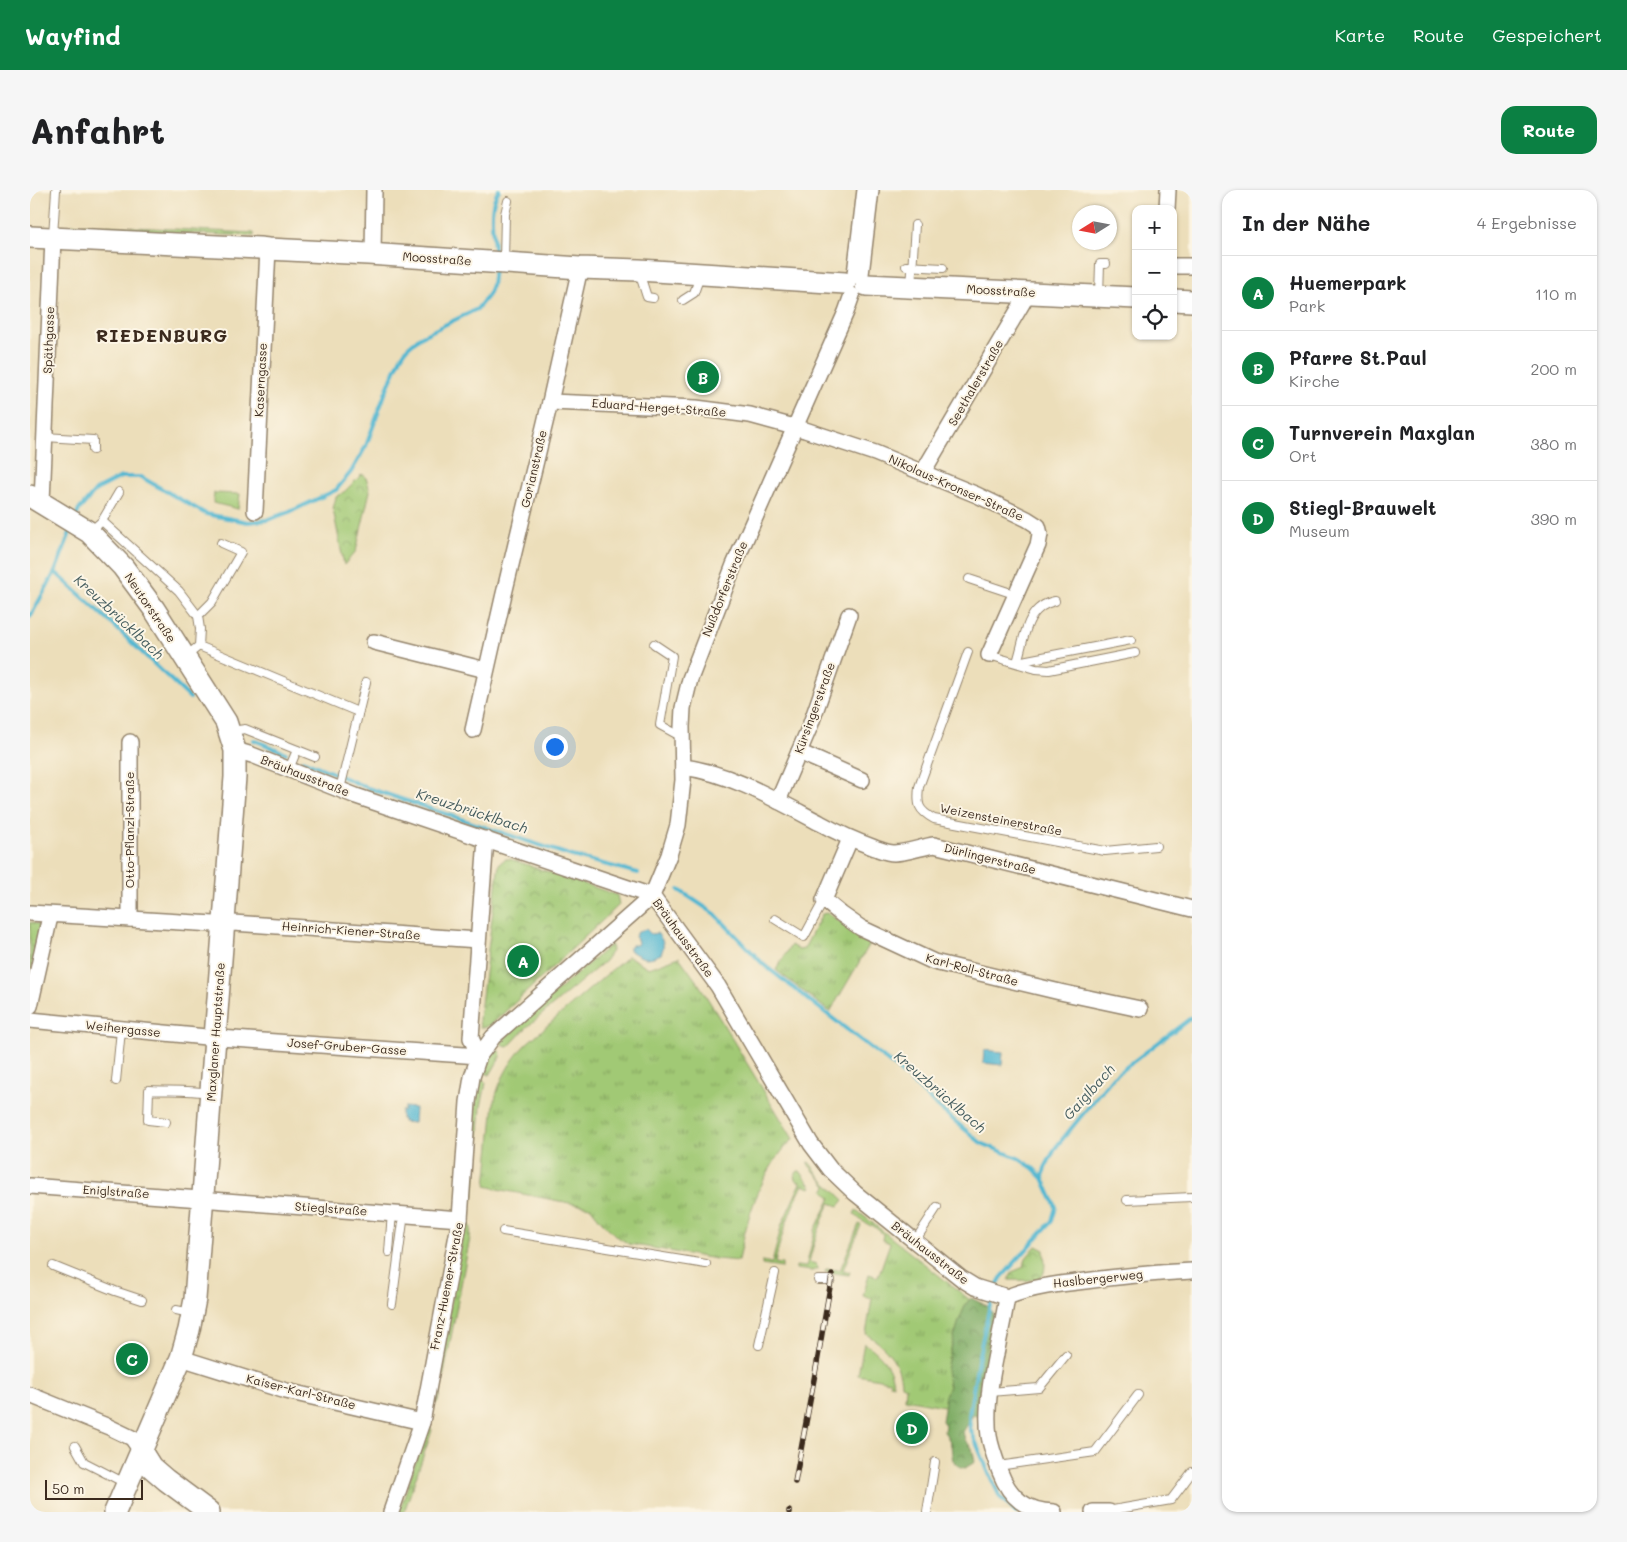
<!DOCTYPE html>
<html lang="de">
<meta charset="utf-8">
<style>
body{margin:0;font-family:Mali,sans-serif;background:#f6f6f6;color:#202124}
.controls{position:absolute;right:15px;top:15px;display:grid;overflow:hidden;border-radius:10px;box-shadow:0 1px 4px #0004}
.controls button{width:45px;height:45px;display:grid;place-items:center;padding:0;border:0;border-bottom:1px solid #e0e0e0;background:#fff;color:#202124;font:25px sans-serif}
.compass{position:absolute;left:1042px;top:15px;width:45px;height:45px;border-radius:50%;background:#fff;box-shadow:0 1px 4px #0004;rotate:259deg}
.scale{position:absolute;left:15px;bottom:12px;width:98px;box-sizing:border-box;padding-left:5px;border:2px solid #3b2a1e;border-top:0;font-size:14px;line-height:18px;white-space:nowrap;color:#3b2a1e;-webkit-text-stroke:4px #fcf5e5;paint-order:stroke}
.you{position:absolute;left:524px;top:556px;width:18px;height:18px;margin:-12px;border:4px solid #fff;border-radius:50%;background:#1a73e8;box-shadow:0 0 0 8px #1a73e833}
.badge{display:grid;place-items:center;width:32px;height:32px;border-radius:50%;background:#0b8043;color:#fff;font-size:16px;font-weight:700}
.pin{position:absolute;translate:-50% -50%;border:2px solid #fff;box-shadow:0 1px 5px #0006}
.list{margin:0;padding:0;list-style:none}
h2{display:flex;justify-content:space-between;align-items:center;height:65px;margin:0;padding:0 20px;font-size:21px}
h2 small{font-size:16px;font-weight:400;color:#757577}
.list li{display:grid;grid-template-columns:32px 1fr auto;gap:15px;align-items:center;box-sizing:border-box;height:75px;padding:0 20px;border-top:1px solid #e0e0e0}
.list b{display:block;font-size:19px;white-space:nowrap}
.list p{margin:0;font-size:16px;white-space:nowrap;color:#757577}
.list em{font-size:16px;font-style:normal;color:#757577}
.icon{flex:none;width:28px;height:28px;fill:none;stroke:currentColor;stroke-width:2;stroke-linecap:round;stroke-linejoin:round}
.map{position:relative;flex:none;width:1162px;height:1322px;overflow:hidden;border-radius:15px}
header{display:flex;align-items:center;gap:30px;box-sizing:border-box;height:70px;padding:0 25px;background:#0b8043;color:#fff}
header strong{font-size:24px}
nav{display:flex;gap:28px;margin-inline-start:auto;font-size:18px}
.intro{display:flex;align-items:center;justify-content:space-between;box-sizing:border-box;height:120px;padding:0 30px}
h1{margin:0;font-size:35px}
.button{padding:12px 22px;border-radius:15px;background:#0b8043;color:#fff;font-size:18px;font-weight:700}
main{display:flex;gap:30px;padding:0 30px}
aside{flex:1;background:#fff;border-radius:15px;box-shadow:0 1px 4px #0004}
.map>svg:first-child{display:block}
</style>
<header>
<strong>Wayfind</strong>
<nav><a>Karte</a><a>Route</a><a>Gespeichert</a></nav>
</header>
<div class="intro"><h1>Anfahrt</h1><a class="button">Route</a></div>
<main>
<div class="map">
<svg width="1162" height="1322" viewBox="0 0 1162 1322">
<defs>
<pattern id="grass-tufts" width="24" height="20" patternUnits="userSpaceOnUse" patternTransform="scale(1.25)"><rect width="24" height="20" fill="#a1c975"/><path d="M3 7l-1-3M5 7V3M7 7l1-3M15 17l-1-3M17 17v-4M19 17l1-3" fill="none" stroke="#84a35f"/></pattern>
<pattern id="forest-crowns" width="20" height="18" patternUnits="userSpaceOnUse" patternTransform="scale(1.25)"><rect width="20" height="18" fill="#80ad66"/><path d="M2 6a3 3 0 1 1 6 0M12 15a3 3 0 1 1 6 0" fill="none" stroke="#6a8d53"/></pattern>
<pattern id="park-crowns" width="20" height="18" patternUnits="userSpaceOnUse" patternTransform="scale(1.25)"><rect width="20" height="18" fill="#a1c975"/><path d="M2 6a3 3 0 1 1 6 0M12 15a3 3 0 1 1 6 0" fill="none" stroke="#84a35f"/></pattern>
</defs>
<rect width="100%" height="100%" fill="#fcf5e5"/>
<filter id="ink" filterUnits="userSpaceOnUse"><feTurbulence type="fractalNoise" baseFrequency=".02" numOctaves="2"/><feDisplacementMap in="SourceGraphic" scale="10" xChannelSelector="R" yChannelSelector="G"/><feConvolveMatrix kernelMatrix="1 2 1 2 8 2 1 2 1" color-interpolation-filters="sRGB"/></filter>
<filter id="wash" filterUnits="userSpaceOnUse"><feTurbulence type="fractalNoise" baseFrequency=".0096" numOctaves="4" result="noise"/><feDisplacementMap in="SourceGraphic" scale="20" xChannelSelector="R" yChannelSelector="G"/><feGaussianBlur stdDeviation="1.12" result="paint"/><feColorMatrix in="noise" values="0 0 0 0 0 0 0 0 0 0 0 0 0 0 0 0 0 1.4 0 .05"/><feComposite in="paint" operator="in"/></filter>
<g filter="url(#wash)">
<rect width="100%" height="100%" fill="#ecdeba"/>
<g fill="url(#grass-tufts)" stroke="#6e7a4a">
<path d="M42,34L224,43V46L41,39Z"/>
<path d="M797,723L841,752L800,822L746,780L761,755L769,760L774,759L792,724Z"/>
<path d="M0,732L8,734L10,737L0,786Z"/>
<path d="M581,754L582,761L575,771L497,837L478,857L474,856L471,854L481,841Z"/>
<path d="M598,766L619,778L649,767L670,796L763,949C731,980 716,1029 709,1071L686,1069L599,1054L586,1046L571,1031L560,1017L472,1000L456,996L464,913C469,890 480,871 496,854Z"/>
<path d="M468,860L470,862L471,866L460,885L453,882C456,874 460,864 468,860Z"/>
<path d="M451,887L456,893L451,917L444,1006L439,1010H436L447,901Z"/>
<path d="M779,972L791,988L814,1010L809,1016L800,1013C791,1033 784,1051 779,1072L786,1074L787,1079L782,1081L766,1079V1076L776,1077L785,1040L801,1008L794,1001L797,996L777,973Z"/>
<path d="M768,981H770L782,997L780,998L773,995C760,1020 751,1045 745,1073L752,1074V1078L732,1075V1071L742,1073L752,1034L771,993L765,989L764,986Z"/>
<path d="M826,1020L940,1110L966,1135L947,1222L875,1209L876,1197L871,1195C871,1172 854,1155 836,1144L842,1109L833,1106L839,1084L848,1087L860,1053L852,1050L853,1044L842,1035L841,1036L832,1031L824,1024Z"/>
<path d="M435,1032L438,1033L441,1037L440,1048L413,1189L408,1212L406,1213L403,1212Z"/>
<path d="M829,1034L831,1035L813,1080L820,1082L819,1085L795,1082L796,1079L810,1080Z"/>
<path d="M398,1235L402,1240L398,1252L374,1322H369Z"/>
</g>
<path fill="url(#forest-crowns)" stroke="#5e6c42" d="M941,1108L959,1117L968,1133L966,1148L958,1152L957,1160L964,1167L951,1225H943L933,1242L935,1250L942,1258L945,1272L935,1278C918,1275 924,1264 920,1252C919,1249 916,1245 914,1241L915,1235L912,1231L915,1213L914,1208L919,1196L916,1181L917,1175C921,1160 930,1117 941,1108Z"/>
<g fill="url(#park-crowns)" stroke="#6e7a4a">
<path d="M332,284L336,287L340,301L326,361L314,375L303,319L306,307L314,302Z"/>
<path d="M475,669H480L587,705L589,715L462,834L454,838L450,837L449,830L467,689L469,674Z"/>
<path d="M1006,1056L1014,1060C1014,1067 1016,1075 1014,1082C1012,1093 989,1090 979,1090L982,1082L994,1077L996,1068Z"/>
</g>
<g fill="#a1c975" stroke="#6e7a4a">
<path d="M184,303L210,304L208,319L183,313Z"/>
<path d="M834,1153C849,1162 862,1176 863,1195L860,1194V1191L828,1185Z"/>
</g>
<g fill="#52b7d1" stroke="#467078">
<path d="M616,739L621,744L627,743C634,751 635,755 631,764C616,771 612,768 599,760V757L601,755H607L608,752L605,746L608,742Z"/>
<path d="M954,860L973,862L972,875L953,873Z"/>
<path d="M374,917L385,918L384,933L373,932V929H371V921H374Z"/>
</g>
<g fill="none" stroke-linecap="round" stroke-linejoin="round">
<g stroke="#52b7d1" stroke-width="4">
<path d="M464,66C465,45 456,19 469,0"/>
<path d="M46,327L49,320L66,300L91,287H111L176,324L218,332L237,330L264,320L306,300L321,282L336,256L356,201L371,167L377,158L390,147L447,119L458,105L462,95L464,78"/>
<path d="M25,382L78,430L160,508"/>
<path d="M0,427L25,382L41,340"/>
<path d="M224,550L256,563"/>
<path d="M273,570L338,598L542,666L608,683"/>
<path d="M649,700L685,724L734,775L864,876L907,916L951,953L988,968L1003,978L1013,988L1026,1017L1022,1031L971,1088L965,1099"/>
<path d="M1013,987L1015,978L1026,957L1083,887L1162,827"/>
<path d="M962,1106L948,1170L939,1226L940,1238L960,1286L970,1307L986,1322"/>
</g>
</g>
</g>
<g filter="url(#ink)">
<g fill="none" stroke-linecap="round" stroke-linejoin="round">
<g stroke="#94846c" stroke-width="10">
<g id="lane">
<path d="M23,46L26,0"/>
<path d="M474,71L475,24L478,11"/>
<path d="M876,76L913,78"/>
<path d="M609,82L617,107L623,108"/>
<path d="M881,97L885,35"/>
<path d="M1069,105L1070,74H1076"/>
<path d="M653,110L664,103L670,86"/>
<path d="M15,247L63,250V260"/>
<path d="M72,331L89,302"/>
<path d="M61,341L72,331L149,401L168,426L170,439L169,456L155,467"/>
<path d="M939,389L987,405"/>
<path d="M168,426L182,412L211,362L191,353"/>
<path d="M624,454L642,466L630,535L652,547"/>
<path d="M169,456L328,522"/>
<path d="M938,462L889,597C887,615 888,620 904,629L1075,661L1126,656"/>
<path d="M959,465L1006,479L1019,480L1105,463"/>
<path d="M987,472L1101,450"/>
<path d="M987,472C995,448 995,417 1025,411"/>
<path d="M202,541L215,539L285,567"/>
<path d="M259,579L267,560"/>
<path d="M310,599L336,492"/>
<path d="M745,729L774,747L794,710"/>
<path d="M86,891L91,840"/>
<path d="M136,932L118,930L119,900C139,901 159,900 179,903"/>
<path d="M1097,1010L1162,1007"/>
<path d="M473,1041L676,1074"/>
<path d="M885,1051L907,1017"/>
<path d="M359,1062L362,1022"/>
<path d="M23,1076L85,1101L112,1110"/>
<path d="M788,1090H801"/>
<path d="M362,1114L374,1024"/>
<path d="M146,1120L161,1123"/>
<path d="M729,1155L745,1083"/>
<path d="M960,1202L1009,1198L1036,1165"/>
<path d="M45,1256L54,1272L95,1293"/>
<path d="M968,1276L1065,1262L1108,1205"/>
<path d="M1077,1321L1141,1310L1162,1282"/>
<path d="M897,1322L905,1272"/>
</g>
</g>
<g stroke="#94846c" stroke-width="18">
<g id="street">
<path d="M1137,19L1138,0"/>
<path d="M343,64L344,0"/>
<path d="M1143,76H1162"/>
<path d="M520,212L666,218L720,225L775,240L845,263L947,305L997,329L1008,336L1010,344L1008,355L959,465"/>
<path d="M893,282L993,112L995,103"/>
<path d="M12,312L23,48"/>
<path d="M225,321L238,59"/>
<path d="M344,452L456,480"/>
<path d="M443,540L473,408L520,212L550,78"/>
<path d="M205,560L222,565L326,606L622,706L688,796L781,954L800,979L825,1003L932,1089L945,1097L977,1107"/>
<path d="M769,562L832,590"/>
<path d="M653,577C701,583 748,611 790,633C808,643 826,651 845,658C851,660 857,663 864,663C877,663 891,657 904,655L1162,719"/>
<path d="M748,611L780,536L819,425"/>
<path d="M820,649L794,710L811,724L831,738L904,772L1030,802L1110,819"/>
<path d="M0,723L184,734L203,733L448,750"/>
<path d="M100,729V552"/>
<path d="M0,816L19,731L22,725"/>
<path d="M0,830L176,847L449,866L441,848L456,649"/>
<path d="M0,996L430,1029"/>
<path d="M977,1107C971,1149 953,1205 959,1246C961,1258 966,1271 970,1282C980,1308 996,1321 1024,1322"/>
<path d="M977,1107C1002,1097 1028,1094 1055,1091C1091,1086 1126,1083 1162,1081"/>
<path d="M151,1168L256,1201L392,1232"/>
<path d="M0,1205L79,1237L102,1248L111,1261"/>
<path d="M361,1322L392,1232L430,1029L438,912L442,887L449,866L463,847L622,706L639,665L648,635L653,590L652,537L653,518L660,489L704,375L816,122L822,105"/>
<path d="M1063,1322H1079"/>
</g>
</g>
<g stroke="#94846c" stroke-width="24">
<g id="secondary">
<path d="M0,47L229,58L238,59L338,64L550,78L609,80L815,93"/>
<path d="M828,84L838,0"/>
<path d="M836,95L1106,108"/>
<path d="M1143,110L1162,111"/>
<path d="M0,306L59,342L93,377L124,419L196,532L205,560V587L165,1109L159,1140L151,1168L85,1322"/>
<path d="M111,1261L121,1277L136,1290L179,1322"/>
</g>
</g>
<use href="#lane" stroke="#fff" stroke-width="8"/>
<use href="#street" stroke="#fff" stroke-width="15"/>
<use href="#secondary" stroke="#fff" stroke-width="21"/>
<g stroke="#3b2a1e" stroke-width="5.5">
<g id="rail">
<path d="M765,1292L787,1173L802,1085"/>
<path d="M759,1322V1321"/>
</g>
</g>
<use href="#rail" stroke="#fcf5e5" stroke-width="4" stroke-dasharray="11" stroke-linecap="butt"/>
</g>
</g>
<g text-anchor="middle" stroke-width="4" stroke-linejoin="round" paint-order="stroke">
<g font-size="12" fill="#3b2a1e" stroke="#fcf5e5">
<text transform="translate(407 69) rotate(4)" y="4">Moosstraße</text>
<text transform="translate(971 101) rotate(3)" y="4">Moosstraße</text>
<text transform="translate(19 150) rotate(-88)" y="4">Späthgasse</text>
<text transform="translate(231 190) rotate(-87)" y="4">Kaserngasse</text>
<text transform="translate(946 193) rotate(-60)" y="4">Seethalerstraße</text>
<text transform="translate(629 218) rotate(4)" y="4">Eduard-Herget-Straße</text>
<text transform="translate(504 279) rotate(-77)" y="4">Gorianstraße</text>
<text transform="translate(926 298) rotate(24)" y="4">Nikolaus-Kronser-Straße</text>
<text transform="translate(695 399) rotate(-68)" y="4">Nußdorferstraße</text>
<text transform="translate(120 418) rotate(56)" y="4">Neutorstraße</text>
<text transform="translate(785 518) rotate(-70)" y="4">Kürsingerstraße</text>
<text transform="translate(275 586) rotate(21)" y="4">Bräuhausstraße</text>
<text transform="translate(971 630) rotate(11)" y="4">Weizensteinerstraße</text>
<text transform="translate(100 640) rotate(-90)" y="4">Otto-Pflanzl-Straße</text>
<text transform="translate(960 669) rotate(14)" y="4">Dürlingerstraße</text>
<text transform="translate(321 741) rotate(4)" y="4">Heinrich-Kiener-Straße</text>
<text transform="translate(653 748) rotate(54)" y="4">Bräuhausstraße</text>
<text transform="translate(942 780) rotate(15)" y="4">Karl-Roll-Straße</text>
<text transform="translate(93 839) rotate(6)" y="4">Weihergasse</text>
<text transform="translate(186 842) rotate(-86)" y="4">Maxglaner Hauptstraße</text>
<text transform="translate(317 857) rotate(4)" y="4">Josef-Gruber-Gasse</text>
<text transform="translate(86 1002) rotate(4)" y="4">Eniglstraße</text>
<text transform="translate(301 1019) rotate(4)" y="4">Stieglstraße</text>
<text transform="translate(900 1063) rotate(38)" y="4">Bräuhausstraße</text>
<text transform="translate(1068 1089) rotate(-6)" y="4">Haslbergerweg</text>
<text transform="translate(417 1096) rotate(-79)" y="4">Franz-Huemer-Straße</text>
<text transform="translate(271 1202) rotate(14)" y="4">Kaiser-Karl-Straße</text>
</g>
<g font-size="14" font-style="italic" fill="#435b5d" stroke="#fcf5e5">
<text transform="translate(89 427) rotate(43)" y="5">Kreuzbrücklbach</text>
<text transform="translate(442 621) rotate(18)" y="5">Kreuzbrücklbach</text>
<text transform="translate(910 902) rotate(41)" y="5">Kreuzbrücklbach</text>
<text transform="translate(1059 902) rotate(-48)" y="5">Gaiglbach</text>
</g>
<g font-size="18" font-weight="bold" letter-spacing="1" fill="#3b2a1e" stroke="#fcf5e5">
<text x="132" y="152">RIEDENBURG</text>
</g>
</g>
</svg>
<div class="controls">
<button>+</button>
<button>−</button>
<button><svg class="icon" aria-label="locate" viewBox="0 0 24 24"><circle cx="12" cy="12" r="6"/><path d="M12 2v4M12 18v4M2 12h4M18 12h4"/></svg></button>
</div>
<svg class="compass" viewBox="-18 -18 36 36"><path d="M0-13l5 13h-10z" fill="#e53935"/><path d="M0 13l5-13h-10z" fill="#757577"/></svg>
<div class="scale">50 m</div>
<div class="you"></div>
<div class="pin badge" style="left:493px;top:771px">A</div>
<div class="pin badge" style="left:673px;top:187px">B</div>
<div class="pin badge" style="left:102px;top:1169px">C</div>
<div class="pin badge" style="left:882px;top:1238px">D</div>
</div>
<aside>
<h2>In der Nähe<small>4 Ergebnisse</small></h2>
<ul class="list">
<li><span class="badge">A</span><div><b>Huemerpark</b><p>Park</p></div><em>110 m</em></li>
<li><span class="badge">B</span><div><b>Pfarre St.Paul</b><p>Kirche</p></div><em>200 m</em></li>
<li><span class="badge">C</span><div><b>Turnverein Maxglan</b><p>Ort</p></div><em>380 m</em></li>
<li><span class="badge">D</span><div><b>Stiegl-Brauwelt</b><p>Museum</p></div><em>390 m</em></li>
</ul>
</aside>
</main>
